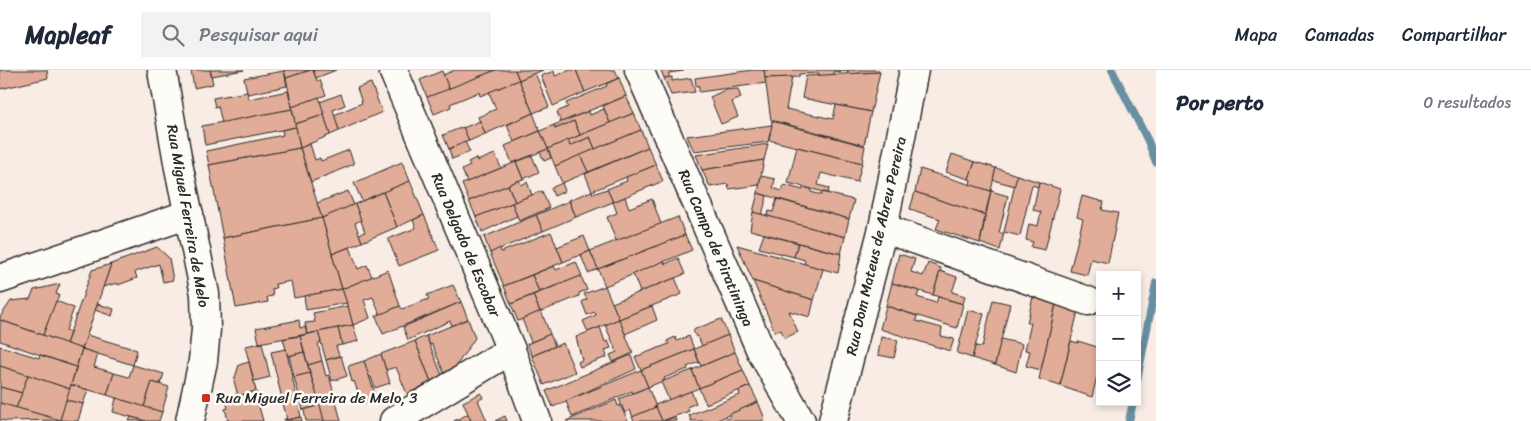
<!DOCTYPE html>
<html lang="pt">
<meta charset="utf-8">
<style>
body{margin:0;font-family:Sriracha,sans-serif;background:#f2f2f3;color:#1f2937}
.controls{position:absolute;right:15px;bottom:15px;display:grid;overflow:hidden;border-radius:0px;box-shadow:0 2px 8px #0003}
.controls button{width:45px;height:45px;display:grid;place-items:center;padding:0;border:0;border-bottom:1px solid #e0e1e3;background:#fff;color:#1f2937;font:25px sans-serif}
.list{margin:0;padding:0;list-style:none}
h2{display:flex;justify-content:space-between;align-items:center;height:65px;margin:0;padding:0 20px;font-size:21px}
h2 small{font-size:16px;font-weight:400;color:#747a83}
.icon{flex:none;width:28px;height:28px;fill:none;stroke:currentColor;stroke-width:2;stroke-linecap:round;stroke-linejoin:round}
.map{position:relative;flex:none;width:1156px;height:351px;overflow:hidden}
header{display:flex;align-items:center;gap:30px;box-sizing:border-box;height:70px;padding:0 25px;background:#fff;border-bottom:1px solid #e0e1e3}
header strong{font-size:24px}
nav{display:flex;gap:28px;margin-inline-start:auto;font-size:18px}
.search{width:350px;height:45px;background:#f2f2f3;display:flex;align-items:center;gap:12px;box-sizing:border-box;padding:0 18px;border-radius:0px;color:#747a83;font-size:19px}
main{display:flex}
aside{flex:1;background:#fff}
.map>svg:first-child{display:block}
</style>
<header>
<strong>Mapleaf</strong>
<div class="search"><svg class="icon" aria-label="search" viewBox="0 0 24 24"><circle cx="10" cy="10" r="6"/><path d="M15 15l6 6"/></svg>Pesquisar aqui</div>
<nav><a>Mapa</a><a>Camadas</a><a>Compartilhar</a></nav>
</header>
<main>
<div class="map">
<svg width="1156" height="351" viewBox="0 0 1156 351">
<rect width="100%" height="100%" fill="#f8ece4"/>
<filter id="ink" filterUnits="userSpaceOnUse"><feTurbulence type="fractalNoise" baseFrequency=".02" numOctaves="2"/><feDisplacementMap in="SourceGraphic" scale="10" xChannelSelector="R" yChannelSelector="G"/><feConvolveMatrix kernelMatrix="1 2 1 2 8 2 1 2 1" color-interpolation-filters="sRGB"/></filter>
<g filter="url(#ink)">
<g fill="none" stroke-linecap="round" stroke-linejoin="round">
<g stroke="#678fa2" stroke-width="8">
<path d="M1112,0L1148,71L1156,92"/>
<path d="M1137,310L1156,213"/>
<path d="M1129,351L1133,332"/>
</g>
</g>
<g fill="#e2ad98" stroke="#2b2b2b">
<path d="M0,0H47L48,8L0,19Z"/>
<path d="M191,0H210L213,14L194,18Z"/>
<path d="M210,0H244L212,6Z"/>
<path d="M284,0H311L286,8Z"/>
<path d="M311,0H313L317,11L320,10L326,25L292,37L286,8Z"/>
<path d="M313,0H336L316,8Z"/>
<path d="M455,0H496L449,19L443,5Z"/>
<path d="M496,0H515L519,10L480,26L479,22L450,34L451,37L434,44L427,27Z"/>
<path d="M515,0H543L519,10Z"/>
<path d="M570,0H576L585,22L553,36L541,6L554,1L555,6Z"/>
<path d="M576,0H615L619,8L585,22Z"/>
<path d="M661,0H683V1L669,3V8H664Z"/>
<path d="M753,0H764L766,13L699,22V16H696L695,8Z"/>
<path d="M764,0H879L880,2L848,4V1L833,2V5L819,6V3L799,4V7L765,8Z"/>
<path d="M284,1L287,16L248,24L247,22L244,8Z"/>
<path d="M442,1L449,19L427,27L420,10Z"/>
<path d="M880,2L871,42L802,28L806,6Z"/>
<path d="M535,3L549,37L533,43L519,10Z"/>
<path d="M672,7V11L691,8L695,22L671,25L664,8Z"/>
<path d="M792,7L786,39L833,49L836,35L871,42L864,75L771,50L765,8Z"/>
<path d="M619,8L626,26L561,52L557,42L568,37L566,33L607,16L606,14Z"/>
<path d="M519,10L533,43L485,64L478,47L496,39L489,22Z"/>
<path d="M371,13L382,42L339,61L334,45L362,33L357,18Z"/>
<path d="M738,19L741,28L732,32L738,47L721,54L710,27L725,20Z"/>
<path d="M288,21L292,39L222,53L218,36L215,37L213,28L247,22L249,29Z"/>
<path d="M341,24L345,35L333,40L339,61L330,65L320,32Z"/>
<path d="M626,26L634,43L610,53L603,36Z"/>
<path d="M319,27L324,45L295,54L292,37Z"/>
<path d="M292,39L296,57L205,75L202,56Z"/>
<path d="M604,39L610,53L580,65L574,51L555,59L554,55L589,41L590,45Z"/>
<path d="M533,43L540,61L514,72L507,55Z"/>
<path d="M634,43L641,60L595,79L590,67L570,76L568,70Z"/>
<path d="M324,45L330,65L300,78L295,54Z"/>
<path d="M480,51L485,64L469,71L463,58Z"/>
<path d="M574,51L580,65L548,79L540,61L554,55L555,59Z"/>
<path d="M772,51L865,76L862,93L769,70Z"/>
<path d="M772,55L768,72L694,81L687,66Z"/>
<path d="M296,57L300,78L209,95L206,81L283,65L282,60Z"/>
<path d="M463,57L469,71L449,79L443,65Z"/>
<path d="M641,60L648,77L588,102L580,85Z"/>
<path d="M540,61L548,79L512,93L505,76Z"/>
<path d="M590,67L595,79L555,96L548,79L568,70L570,76Z"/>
<path d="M465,72L470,82L452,89L449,79Z"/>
<path d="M310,74L315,90L320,88L321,91L349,80L354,94L311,112L300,78Z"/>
<path d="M768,74L764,90L702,100L696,85Z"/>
<path d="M648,77L656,95L592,121L585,104Z"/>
<path d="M797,77L862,93L857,112L821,103L818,115L829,118L828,123L788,113Z"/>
<path d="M300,78L322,148L223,168L209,95Z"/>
<path d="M548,79L551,88L544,91L540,82Z"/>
<path d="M495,84L501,98L467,112L462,100L470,96L468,92L476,88L477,91Z"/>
<path d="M952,84L975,92L969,109L946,102Z"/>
<path d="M580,85L588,102L562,113L555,96Z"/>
<path d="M532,86L539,102L523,109L516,92Z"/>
<path d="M764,90L759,115L729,119L728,114L710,117L702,100Z"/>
<path d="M402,92L410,111L362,131L354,113Z"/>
<path d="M516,92L523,109L469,131L462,114Z"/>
<path d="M975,92L996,98L991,121L970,115L971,110L969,109Z"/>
<path d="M656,95L663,111L613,132L607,119L627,111L626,107Z"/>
<path d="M996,98L1017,105L1015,116L993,110Z"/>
<path d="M920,99L991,121L985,145L915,122Z"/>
<path d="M1017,105L1039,112L1038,117L1032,115L1020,166L1004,162Z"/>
<path d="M761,106L775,109L773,118L782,121L784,115L803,120V117L811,119V122L822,125V122L854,130L849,149L758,123Z"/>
<path d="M519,110L521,115L527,112L532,125L515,132L508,115Z"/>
<path d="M410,111L424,145L397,157L383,122Z"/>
<path d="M1039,112L1060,119L1045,180L1031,177L1033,172L1026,170L1029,154L1038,156L1041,142L1033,140Z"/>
<path d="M562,113L565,121L554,126L551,118Z"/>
<path d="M508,115L515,132L476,147L469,131Z"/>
<path d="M607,119L613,132L576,147L569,130L592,121L593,124Z"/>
<path d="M348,121L354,135L322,148L317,133Z"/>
<path d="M542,121L549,138L519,151L512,133Z"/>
<path d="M991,121L1008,126L999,163H1004L1000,180L980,173Z"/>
<path d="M383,122L397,157L362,172L359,164L365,162L355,134Z"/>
<path d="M915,122L985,145L980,173L936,159L940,149L910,139Z"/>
<path d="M758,123L767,126L762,145L753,142Z"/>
<path d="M1082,126L1104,132L1102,140L1118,143L1108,193L1091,189L1087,205L1070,201L1083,149L1077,147Z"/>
<path d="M625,127L629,138L652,129L661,154L616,171L607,147L617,143L613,132Z"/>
<path d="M777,129L849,149L845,167L767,146L769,141L773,142Z"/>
<path d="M569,131L576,147L543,161L536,145Z"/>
<path d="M512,133L517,146L482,162L476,147Z"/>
<path d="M355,134L361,150L355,153L362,172L332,184L322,148Z"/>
<path d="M753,142L845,167L841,184L750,160Z"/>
<path d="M424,145L439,180L399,196L388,169L416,158L413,150Z"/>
<path d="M536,145L543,161L490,183L484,167Z"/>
<path d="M678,147L685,165L598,199L590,181Z"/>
<path d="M322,148L342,219L294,228L291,211L275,214L276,218L272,219L273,226L267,227L268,232L236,238L223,168Z"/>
<path d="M551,162L563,192L504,216L490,183L500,178L501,182Z"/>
<path d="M764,164L798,173L794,187L759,178Z"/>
<path d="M685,165L692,180L605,216L598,199Z"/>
<path d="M584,166L590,181L563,192L557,177Z"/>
<path d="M798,173L841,184L838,203L804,194L805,190L794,187Z"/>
<path d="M737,175L823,199L814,230L753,211Z"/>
<path d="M157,177L169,188L173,210L163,212L159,194L135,202L137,208L118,215L117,213L103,217L111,194Z"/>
<path d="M350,177L358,199L367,195L372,207L342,219L332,184Z"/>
<path d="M590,181L598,199L588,203L581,185Z"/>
<path d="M899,184L915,189L911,202L923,206L928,193L941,198L933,225L892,213Z"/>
<path d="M678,188L685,204L640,222L633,204L664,191L665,194Z"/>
<path d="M576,192L582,206L539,222L532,205L554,196L556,200Z"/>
<path d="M111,194L82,279L66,274L92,200Z"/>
<path d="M388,200L400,236L380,245L373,227L364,230L370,248L353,255L342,219Z"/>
<path d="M940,201L957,207L952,222L965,226L963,234L933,225Z"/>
<path d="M532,205L539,222L511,234L504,216Z"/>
<path d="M581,206L587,220L579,223V226L540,242L533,225Z"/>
<path d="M675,208L682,224L619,249L612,233Z"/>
<path d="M753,211L814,230L810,247L789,241L798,262L785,268L781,260L775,262Z"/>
<path d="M892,213L919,221L917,227L936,233L938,227L963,234L957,258L886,236Z"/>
<path d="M60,214L56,224L59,225L43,265L0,250V247L11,231L30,229L34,220Z"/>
<path d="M453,215L461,232L383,264L376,246L400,236L402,239L429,229L427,225Z"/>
<path d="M605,216L619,249L588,262L583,251L596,245L595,242L587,245L582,232L587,229L584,224Z"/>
<path d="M342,219L347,233L306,240L304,226Z"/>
<path d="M533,225L540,242L518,251L511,234Z"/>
<path d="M1033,227L1056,234L1041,300L1026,296L1030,281L1025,280L1031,253H1027Z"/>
<path d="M993,230L1010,234L995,295L972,288L975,276L982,277Z"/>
<path d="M56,231L74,238L66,260L70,262L66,274L43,265Z"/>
<path d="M461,232L468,249L452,256L450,251L408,270L403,257Z"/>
<path d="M98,234L114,239L112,246L95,240Z"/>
<path d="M1056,234L1078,241L1060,316L1039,309Z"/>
<path d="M348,236L353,255L307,264L305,253L315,252L313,243Z"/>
<path d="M652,236L657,250L625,264L619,249Z"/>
<path d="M886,236L917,246L916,251L942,258L941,266L954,269L950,281L880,259Z"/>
<path d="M968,240L984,244L972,288L957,283Z"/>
<path d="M541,241L550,264L531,272L522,249Z"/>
<path d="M468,249L475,268L456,296L444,303L432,274L430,275L426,266Z"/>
<path d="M619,249L633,283L613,292L610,285L617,282L605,255Z"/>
<path d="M721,249L728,265L702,276L698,266L696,267L693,260Z"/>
<path d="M0,250L82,279L76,297L0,271Z"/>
<path d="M299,250L300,258L305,257L307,264L259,273L256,258Z"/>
<path d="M353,255L358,271L342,275L338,258Z"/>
<path d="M600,257L605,272L608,271L611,278L605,280L607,287L580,297L578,292L582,290L576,267Z"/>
<path d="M338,258L342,275L336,276L339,286L326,290L318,262Z"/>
<path d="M318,262L321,272L318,274L322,291L308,295L300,266Z"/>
<path d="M550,264L555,276L532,286L527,274Z"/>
<path d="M87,265L137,280L133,295L82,279Z"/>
<path d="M728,265L735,282L701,296L694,279Z"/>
<path d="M300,266L304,282L288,286L283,269Z"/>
<path d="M426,266L442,305L431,312L415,271Z"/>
<path d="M689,266L694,279L641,300L635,287L669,274L667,271L675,267L677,271Z"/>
<path d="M881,267L898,270L894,288L878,285Z"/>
<path d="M1001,269L1022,274L1016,302L995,295Z"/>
<path d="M415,271L431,312L407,324L396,297L386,300L381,284Z"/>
<path d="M1071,271L1078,273V271L1100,278V294L1092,327L1060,316Z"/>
<path d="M262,273L270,307L254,311L245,276Z"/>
<path d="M563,273L575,302L544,315L532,286Z"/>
<path d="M0,276L39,288L40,285L76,297L70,319L0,296Z"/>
<path d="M82,279L98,284L94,297L114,303L107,325L71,315Z"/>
<path d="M286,279L301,347L287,350L271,282Z"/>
<path d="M694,279L699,292L687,297L688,299L664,308L665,310L648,317L641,300Z"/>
<path d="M304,282L310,303L294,307L289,286Z"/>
<path d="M735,282L743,300L699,318L692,300Z"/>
<path d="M381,284L390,313L375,318L371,307H369L364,291Z"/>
<path d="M631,285L636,299L553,337L546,321Z"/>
<path d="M341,286L347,306L332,311L326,290Z"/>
<path d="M322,291L326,306L329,305L341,351H324L308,295Z"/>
<path d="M364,291L376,327L362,334L354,311L352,312L348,296Z"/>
<path d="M249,292L256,321L238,326L234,311L239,295Z"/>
<path d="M133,295L164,304L160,314L152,312L144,337L107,325L114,303L129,307Z"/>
<path d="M0,296L28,305L22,323L0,317Z"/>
<path d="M641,300L648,317L633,323L632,321L572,347L566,331Z"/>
<path d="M692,300L699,318L669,330L661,312Z"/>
<path d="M743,300L750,316L706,334L699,318Z"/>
<path d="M310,303L320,335L303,340L294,307Z"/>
<path d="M28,305L70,319L60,350L16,338Z"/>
<path d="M152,312L169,317L162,342L144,337Z"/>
<path d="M71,315L88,320L83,334L66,330Z"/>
<path d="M750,316L758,332L715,351H691L689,345L740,325L739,321Z"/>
<path d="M0,317L22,323L16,338L0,333Z"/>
<path d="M648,317L656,337L633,347L630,340L625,343L619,329Z"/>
<path d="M256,321L258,325L256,326L263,351H225L228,350L225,339L228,338L226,332L232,330L231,328L234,327V325L237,324L238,326Z"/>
<path d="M691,321L696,333L687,337L689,341L662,351L655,335Z"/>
<path d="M481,323L483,328L478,330L487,351H471L463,332Z"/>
<path d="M116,328L162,342L159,351H146L113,342Z"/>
<path d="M66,330L83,334L78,351L60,350Z"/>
<path d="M616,330L618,336L620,335L628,351H566Z"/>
<path d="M758,332L765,349L761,351H721L731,347L730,344Z"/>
<path d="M0,333L39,344L60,350L6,351L0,350Z"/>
<path d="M320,335L324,351H306L304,340Z"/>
<path d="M656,337L662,351H634L632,347Z"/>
<path d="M468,344L471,351H454Z"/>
<path d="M505,346L507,351H495Z"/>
<path d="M131,347L146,351H129Z"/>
<path d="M301,347L302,351H285L284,349H286L287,350Z"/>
<path d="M675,347L676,351H664Z"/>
</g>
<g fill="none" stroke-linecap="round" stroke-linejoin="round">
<g stroke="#2b2b2b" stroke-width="31">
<g id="street">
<path d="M393,0L511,280L537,351"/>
<path d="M639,0L761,281L801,351"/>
<path d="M883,158L1088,231"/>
<path d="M0,209L189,144"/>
<path d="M394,351L511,280"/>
<path d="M833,351L883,158L914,0"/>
</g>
</g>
<g stroke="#2b2b2b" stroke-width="31">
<path id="secondary" d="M162,0L179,98L205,224L206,259L203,291L190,351"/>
</g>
<use href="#street" stroke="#fdfcf7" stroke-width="28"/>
<use href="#secondary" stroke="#fdfcf7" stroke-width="28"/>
</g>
</g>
<rect fill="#c8321e" stroke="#fdfcf7" stroke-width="2" x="201" y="323" width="10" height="10" rx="2.5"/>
<g text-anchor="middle" stroke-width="5" stroke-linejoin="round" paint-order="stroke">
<g font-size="15" fill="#2b2b2b" stroke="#fdfcf7">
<text transform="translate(188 146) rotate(80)" y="5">Rua Miguel Ferreira de Melo</text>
<text transform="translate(466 175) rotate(67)" y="5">Rua Delgado de Escobar</text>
<text transform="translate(876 176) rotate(-77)" y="5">Rua Dom Mateus de Abreu Pereira</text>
<text transform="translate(716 178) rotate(67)" y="5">Rua Campo de Piratininga</text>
</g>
<g font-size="15" fill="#2b2b2b" stroke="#fdfcf7" text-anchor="start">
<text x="216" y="333">Rua Miguel Ferreira de Melo, 3</text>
</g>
</g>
</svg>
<div class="controls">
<button>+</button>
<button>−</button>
<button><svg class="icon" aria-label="layers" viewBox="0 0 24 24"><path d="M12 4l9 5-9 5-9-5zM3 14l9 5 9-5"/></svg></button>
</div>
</div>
<aside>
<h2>Por perto<small>0 resultados</small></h2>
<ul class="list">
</ul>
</aside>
</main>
